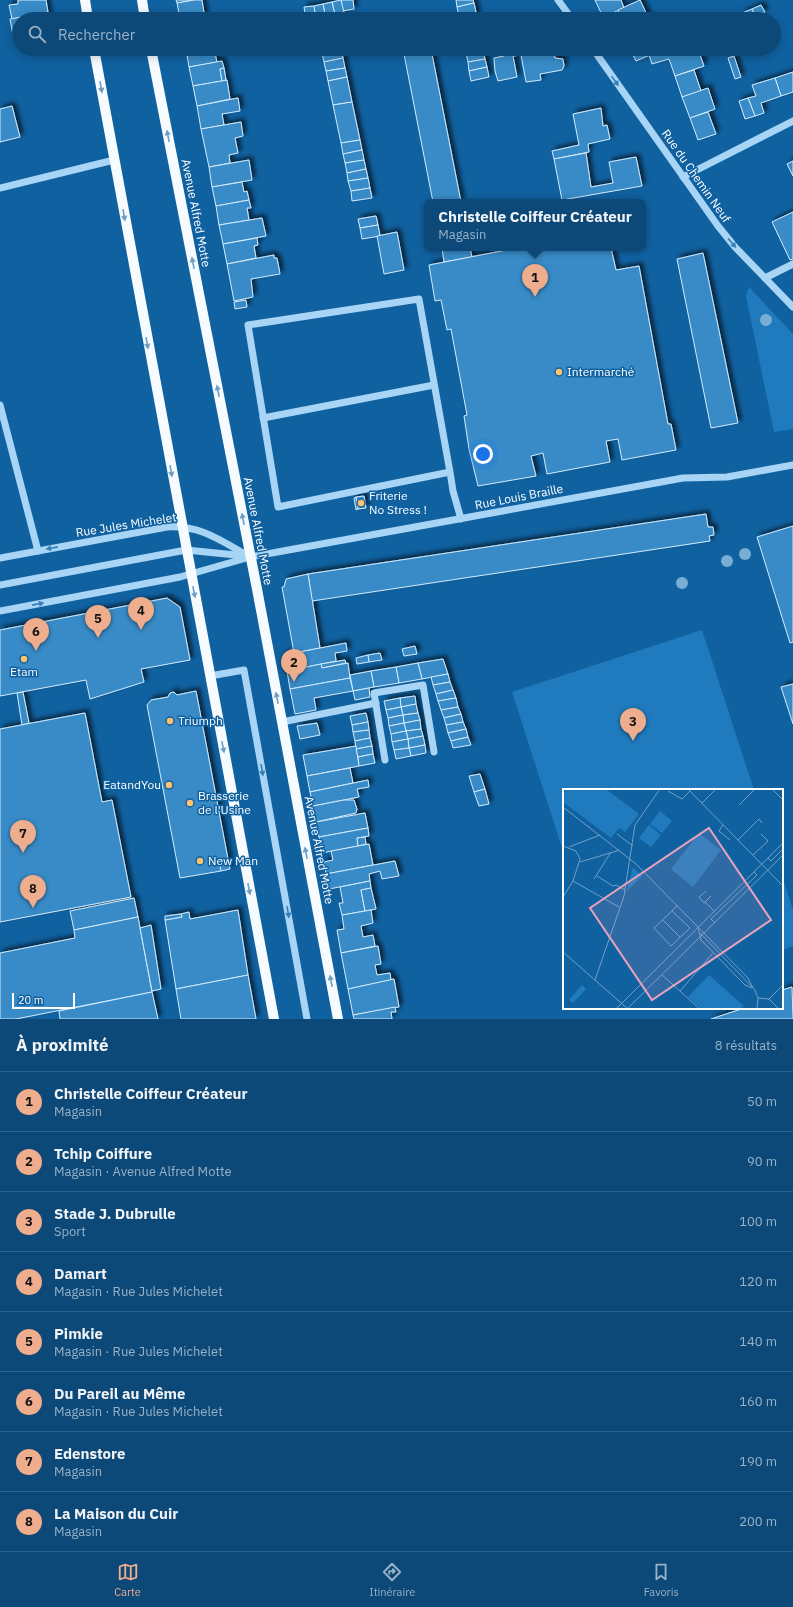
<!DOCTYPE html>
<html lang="fr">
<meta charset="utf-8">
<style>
body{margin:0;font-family:"IBM Plex Sans",sans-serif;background:#15507d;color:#f1f3f6}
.scale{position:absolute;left:12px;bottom:10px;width:63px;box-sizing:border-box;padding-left:4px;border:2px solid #fff;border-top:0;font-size:11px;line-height:14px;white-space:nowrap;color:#fff;-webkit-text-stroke:3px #1061a0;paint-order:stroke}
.you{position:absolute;left:483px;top:454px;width:14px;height:14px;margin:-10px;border:3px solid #fff;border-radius:50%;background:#1a73e8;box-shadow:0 0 0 6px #1a73e833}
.badge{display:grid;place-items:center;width:26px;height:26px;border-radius:50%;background:#eead8d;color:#111;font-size:13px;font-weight:700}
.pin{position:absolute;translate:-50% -33px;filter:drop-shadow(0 1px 2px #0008)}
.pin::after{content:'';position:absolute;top:21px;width:14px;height:12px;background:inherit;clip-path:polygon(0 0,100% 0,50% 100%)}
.popup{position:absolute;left:424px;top:199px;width:222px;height:52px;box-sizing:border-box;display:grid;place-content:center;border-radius:8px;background:#0c4978;filter:drop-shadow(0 1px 3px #0005);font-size:13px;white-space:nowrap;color:#9ab2c6}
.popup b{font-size:15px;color:#f1f3f6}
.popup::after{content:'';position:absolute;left:50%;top:100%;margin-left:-8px;border:8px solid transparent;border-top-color:#0c4978}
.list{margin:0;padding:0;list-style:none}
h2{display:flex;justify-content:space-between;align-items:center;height:52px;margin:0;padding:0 16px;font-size:17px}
h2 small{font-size:13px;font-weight:400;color:#9ab2c6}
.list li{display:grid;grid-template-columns:26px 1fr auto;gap:12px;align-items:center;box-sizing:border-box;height:60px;padding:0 16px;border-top:1px solid #2c618a}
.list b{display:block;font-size:15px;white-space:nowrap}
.list p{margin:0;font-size:13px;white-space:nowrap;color:#9ab2c6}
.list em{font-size:13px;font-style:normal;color:#9ab2c6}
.icon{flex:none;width:22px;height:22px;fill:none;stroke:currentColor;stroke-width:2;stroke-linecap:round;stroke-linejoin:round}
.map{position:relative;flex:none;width:793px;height:1019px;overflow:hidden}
.search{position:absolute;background:#0c4978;box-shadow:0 2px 10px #0003;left:12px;right:12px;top:12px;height:44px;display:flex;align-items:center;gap:10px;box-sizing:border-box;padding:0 14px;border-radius:22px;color:#9ab2c6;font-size:15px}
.sheet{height:532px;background:#0c4978}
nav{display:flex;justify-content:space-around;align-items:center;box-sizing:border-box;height:56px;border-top:1px solid #2c618a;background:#0c4978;font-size:11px;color:#9ab2c6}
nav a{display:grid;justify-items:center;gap:2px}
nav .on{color:#eead8d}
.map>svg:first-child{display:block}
</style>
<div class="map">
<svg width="793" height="1019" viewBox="0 0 793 1019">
<defs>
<filter id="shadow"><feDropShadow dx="3.5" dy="-3.5" stdDeviation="2" flood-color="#0009"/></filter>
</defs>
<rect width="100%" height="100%" fill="#1061a0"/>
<g fill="#1f7bbe">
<path d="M749,287L793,334V429L774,432L746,296Z"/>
<path d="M702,630L754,790H564V854L512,692Z"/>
<path d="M782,876L793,910V946L782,950Z"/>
</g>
<g fill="#398bc7" stroke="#d1ebfe" filter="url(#shadow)">
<path d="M18,0H46L48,12L12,19L9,5L18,4Z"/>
<path d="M176,0H194L177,3Z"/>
<path d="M194,0H202L205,19H180L177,3Z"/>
<path d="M341,0H353L354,9L343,11Z"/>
<path d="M341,0L345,17L336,19L332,2Z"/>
<path d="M456,0H473L474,3L457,7Z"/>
<path d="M595,0H621L624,8L603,17Z"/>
<path d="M640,0L649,19H622L618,10Z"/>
<path d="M332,2L336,19H326L323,4Z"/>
<path d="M474,3L476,12L459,16L457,7Z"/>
<path d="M323,4L326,19H316L314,6Z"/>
<path d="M761,5L765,12L755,16L752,9Z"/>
<path d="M314,6L316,19H306L304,7Z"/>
<path d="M752,9L755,16L745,19L742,13Z"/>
<path d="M48,12L49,19H23L22,17Z"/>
<path d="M476,12L477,19H460L459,16Z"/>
<path d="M22,17L23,19H19V40L14,41L10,19Z"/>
<path d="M186,49H214L217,62L189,67Z"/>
<path d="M321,49H340L322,53Z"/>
<path d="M341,49L343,58L324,62L322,53Z"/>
<path d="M403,49H431L461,202H433Z"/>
<path d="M465,49H483L466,53Z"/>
<path d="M483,49L485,59L468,62L466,53Z"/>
<path d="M503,49H520L521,55L513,56L517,77L498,81L495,71L494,58L504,56Z"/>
<path d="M535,49H553L555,58L563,59L564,66L562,70L540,74L541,80L526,82L521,55L535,52Z"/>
<path d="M630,49H656L657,52L636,61Z"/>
<path d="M663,49H698L704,66L675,76L669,59L652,64L649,55Z"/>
<path d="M734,56L741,77L735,79L728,58Z"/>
<path d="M343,58L345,68L326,71L324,62Z"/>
<path d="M485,59L487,67L469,71L468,62Z"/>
<path d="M222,61L224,68L220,69L222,81L193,86L189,67Z"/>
<path d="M487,67L489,77L471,81L469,71Z"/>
<path d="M224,68L226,80L222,81L220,69Z"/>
<path d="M345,68L347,77L328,81L326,71Z"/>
<path d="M694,70L701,91L682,97L675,76Z"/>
<path d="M793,72V92L781,96L775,78Z"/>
<path d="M347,77L352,102L333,105L328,81Z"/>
<path d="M775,78L781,96L761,103L764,113L755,116L748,98L756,96L752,85Z"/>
<path d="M227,80L230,99L197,106L193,86Z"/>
<path d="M708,88L715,109L690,118L682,97Z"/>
<path d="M238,98L240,111L222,114L224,125L201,129L197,106Z"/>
<path d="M748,98L755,116L745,119L739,101Z"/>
<path d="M352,102L360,140L341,143L333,105Z"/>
<path d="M12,106L20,137L0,142V109Z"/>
<path d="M601,108L603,126L607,125L610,139L588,144L589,152L554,159L552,151L579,145L573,114Z"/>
<path d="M708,112L716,134L698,140L690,118Z"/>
<path d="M241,122L243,136L235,138L238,153L229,155L230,163L209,167L201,129Z"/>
<path d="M360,140L362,150L343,154L341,143Z"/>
<path d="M362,150L364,160L345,163L343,154Z"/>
<path d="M586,153L591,187L613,183L609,162L636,157L642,186L562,200L554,159Z"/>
<path d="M249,160L252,180L212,187L209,167Z"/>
<path d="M364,160L366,169L347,173L345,163Z"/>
<path d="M793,161V176L787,164Z"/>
<path d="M366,169L368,178L348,181L347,173Z"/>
<path d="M368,178L370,188L351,191L348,181Z"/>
<path d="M242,182L244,192L247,191L249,200L216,206L212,187Z"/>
<path d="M370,188L372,198L352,201L351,191Z"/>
<path d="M249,200L251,208H247L249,220L219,225L216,206Z"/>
<path d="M793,212V259L790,260L772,222Z"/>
<path d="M376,216L378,225L360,228L358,219Z"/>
<path d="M262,218L266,236L223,244L219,225Z"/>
<path d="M378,225L380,236L362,239L360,228Z"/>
<path d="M397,232L404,270L384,274L377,236Z"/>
<path d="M257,238L258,245L254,246L256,258L227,264L223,244Z"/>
<path d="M442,248H470L472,257L444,262Z"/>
<path d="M517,248H611L616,270L639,266L668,424H671L676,450L622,460L618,439L606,441L610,462L547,474L543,453L531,456L536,476L478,486L469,449L464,416L467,415L451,329L447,330L441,300L435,301L429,265Z"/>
<path d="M703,253L738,423L711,428L677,259Z"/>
<path d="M274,255V258H277L280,274L251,279L253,297L234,301L227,264Z"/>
<path d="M246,300L247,307L235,309L234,302Z"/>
<path d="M364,496L366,508L358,509L356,497Z"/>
<path d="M356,497L358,509L356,510L354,498Z"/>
<path d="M706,514L708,527H713L714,535L709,536L710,541L312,601L308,574Z"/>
<path d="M793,526V642L790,643L757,537Z"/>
<path d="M308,574L320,648L294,653L282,587H284L286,579Z"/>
<path d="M167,598L180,607L190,660L141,669L144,682L90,699L86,680L0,696V630Z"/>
<path d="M346,643L347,651L335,653L336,661L287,671L284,655Z"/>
<path d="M415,646L417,654L404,656L402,649Z"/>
<path d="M380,653L382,660L369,662L368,655Z"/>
<path d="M368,655L369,662L357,664L356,658Z"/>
<path d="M443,659L448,674L422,679L418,663Z"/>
<path d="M345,660L346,663L322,668L321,664Z"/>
<path d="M348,663L350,678L290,689L287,671L321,664L322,668Z"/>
<path d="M418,663L422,679L399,683L396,667Z"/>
<path d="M396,667L399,683L374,687L371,671Z"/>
<path d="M371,671L374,687L353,691L350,675Z"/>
<path d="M448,674L450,682L433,685L431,677Z"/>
<path d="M350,678L353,691L314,698L316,710L295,714L290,689Z"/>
<path d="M450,682L453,690L436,694L433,685Z"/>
<path d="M793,684V724L781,687Z"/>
<path d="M369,688L370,697L355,700L353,691Z"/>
<path d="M453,690L456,698L438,701L436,694Z"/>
<path d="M196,691L228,859L219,860L221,871L180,878L147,705L151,700L168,697L170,693L174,692L177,695Z"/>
<path d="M23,692L29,723L22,725L17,693Z"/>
<path d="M415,696L416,704L401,707L400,698Z"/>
<path d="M400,698L401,707L386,710L384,701Z"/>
<path d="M456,698L458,707L441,710L438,701Z"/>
<path d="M416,704L418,713L403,715L401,707Z"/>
<path d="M401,707L403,715L388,718L386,710Z"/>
<path d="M458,707L461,714L444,718L441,710Z"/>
<path d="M85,713L102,802L112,800L131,897L0,922V729Z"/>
<path d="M366,713L368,722L352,725L350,716Z"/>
<path d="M418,713L420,720L404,723L403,715Z"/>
<path d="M461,714L463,722L446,725L444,718Z"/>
<path d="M403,715L404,723L389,726L388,718Z"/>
<path d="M420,720L421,729L406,731L404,723Z"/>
<path d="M368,722L369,730L353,732L352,725Z"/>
<path d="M463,722L466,729L448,733L446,725Z"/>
<path d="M317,723L320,735L300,739L297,726Z"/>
<path d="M404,723L406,731L391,734L389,726Z"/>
<path d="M421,729L423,736L408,739L406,731Z"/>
<path d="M466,729L468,737L451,741L448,733Z"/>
<path d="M369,730L370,738L355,741L353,732Z"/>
<path d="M406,731L408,739L392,742L391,734Z"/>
<path d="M423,736L425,745L409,748L408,739Z"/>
<path d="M468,737L471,745L453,748L451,741Z"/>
<path d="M370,738L372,746L356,749L355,741Z"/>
<path d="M408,739L409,748L394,750L392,742Z"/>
<path d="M425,745L426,753L411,756L409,748Z"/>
<path d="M356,746L359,766L307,776L303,755Z"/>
<path d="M372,746L373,754L358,757L356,749Z"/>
<path d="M409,748L411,756L396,759L394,750Z"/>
<path d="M373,754L375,763L359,766L358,757Z"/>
<path d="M350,768L353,783L310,792L307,776Z"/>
<path d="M480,774L485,789L474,792L469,776Z"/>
<path d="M368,780L369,787L357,789L359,797L313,806L310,792Z"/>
<path d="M485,789L489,804L479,806L474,792Z"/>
<path d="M344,800H354L357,809L356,813L316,822L313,806Z"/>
<path d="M365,813L368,828L319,837L316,822Z"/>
<path d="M368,828L369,836L357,838L358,846L322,853L319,837Z"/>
<path d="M365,837L366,844L358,846L357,838Z"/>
<path d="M369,844L373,865L326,874L324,862L333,860L331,851Z"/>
<path d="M228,859L230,869L221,871L219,860Z"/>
<path d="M395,861L399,876L382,879L380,871L369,874L370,881L329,889L326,874Z"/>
<path d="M370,881L371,888L361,890L365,911L342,915L339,903H343L340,887Z"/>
<path d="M371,888L376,909L365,911L361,890Z"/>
<path d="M134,898L138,917L74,930L70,911Z"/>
<path d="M238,910L248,975L176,989L165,920L182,917L181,914L189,912L190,919Z"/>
<path d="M371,910L373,923L361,926L363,937L373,935L375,946L341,953L337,930L344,929L342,915Z"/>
<path d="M181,914L182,917L165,920V916Z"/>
<path d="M138,917L152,992L16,1019H0V953L75,938L74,930Z"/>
<path d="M151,925L161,989L152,991L140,928Z"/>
<path d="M378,946L381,964L375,965L377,975L390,973L391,980L348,989L341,953Z"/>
<path d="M248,975L256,1019H181L176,989Z"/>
<path d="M394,979L399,1007L353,1015L348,989Z"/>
<path d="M792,987L793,1019H711L744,1008H782V990Z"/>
<path d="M152,992L158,1019H60L59,1011Z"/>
<path d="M395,1007L396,1012H391L392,1019H354L353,1015Z"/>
</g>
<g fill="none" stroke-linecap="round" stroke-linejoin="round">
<g stroke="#a8d5f5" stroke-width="7">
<path d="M558,0L572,19"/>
<path d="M593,49L718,226L735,247L793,307"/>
<path d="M683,177L793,121"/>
<path d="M0,188L114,160"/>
<path d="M765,278L793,264"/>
<path d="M0,405L38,551"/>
<path d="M263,418L434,385"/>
<path d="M450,472L278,507L248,325L419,299L450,472L453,491L461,519"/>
<path d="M0,558L167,527C201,525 221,541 250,557"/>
<path d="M0,585L186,550L246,556"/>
<path d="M0,611L180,577L250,557L294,549L683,478L727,477L793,465"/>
<path d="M210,676L244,670L307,1019"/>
<path d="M282,722L376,703"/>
<path d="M385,760L374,693L423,685L434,752"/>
</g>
<g stroke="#f6fbff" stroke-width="10">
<path d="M85,0L88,19"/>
<path d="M142,0L145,19"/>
<path d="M94,49L274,1019"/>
<path d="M151,49L257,589L338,1019"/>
</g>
</g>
<g fill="#7aadd4">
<circle cx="766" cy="320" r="6"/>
<circle cx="745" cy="554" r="6"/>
<circle cx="727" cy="561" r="6"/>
<circle cx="682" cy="583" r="6"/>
</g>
<defs><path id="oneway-solid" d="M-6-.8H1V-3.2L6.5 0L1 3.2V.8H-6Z"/></defs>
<g fill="#367eb5">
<use href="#oneway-solid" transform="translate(615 81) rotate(55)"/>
<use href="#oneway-solid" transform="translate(732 243) rotate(49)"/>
<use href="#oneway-solid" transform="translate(52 548) rotate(169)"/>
<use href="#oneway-solid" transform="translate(38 604) rotate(-11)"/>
<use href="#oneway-solid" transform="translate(262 770) rotate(80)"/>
<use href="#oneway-solid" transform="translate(288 912) rotate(80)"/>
</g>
<g fill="#6c9fc6">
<use href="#oneway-solid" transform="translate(101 87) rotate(80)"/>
<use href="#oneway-solid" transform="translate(168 136) rotate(-101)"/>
<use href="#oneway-solid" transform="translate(124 215) rotate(80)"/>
<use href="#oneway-solid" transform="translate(193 263) rotate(-101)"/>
<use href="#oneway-solid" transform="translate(147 343) rotate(80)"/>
<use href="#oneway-solid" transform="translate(218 391) rotate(-101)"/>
<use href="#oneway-solid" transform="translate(171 471) rotate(80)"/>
<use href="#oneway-solid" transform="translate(243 519) rotate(-101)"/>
<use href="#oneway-solid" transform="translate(194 592) rotate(79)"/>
<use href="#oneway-solid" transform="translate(277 698) rotate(-101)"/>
<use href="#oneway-solid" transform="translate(223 747) rotate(79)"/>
<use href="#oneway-solid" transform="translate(306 853) rotate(-101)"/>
<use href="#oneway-solid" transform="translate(249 889) rotate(79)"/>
<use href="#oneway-solid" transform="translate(331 981) rotate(-101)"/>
</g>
<g fill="#ffc26c" stroke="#1061a0" stroke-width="1.5">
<circle cx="559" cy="372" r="4"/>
<circle cx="361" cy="503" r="4"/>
<circle cx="24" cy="659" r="4"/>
<circle cx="170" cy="721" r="4"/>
<circle cx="169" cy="785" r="4"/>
<circle cx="190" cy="803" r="4"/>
<circle cx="200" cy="861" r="4"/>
</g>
<g text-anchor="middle" stroke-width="3" stroke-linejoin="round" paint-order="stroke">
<g font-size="12" fill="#fff" stroke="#1061a0">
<text transform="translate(696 176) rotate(55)" y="4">Rue du Chemin Neuf</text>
<text transform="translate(196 213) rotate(79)" y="4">Avenue Alfred Motte</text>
<text transform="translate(519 497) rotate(-11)" y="4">Rue Louis Braille</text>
<text transform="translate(126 525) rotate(-9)" y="4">Rue Jules Michelet</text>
<text transform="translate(258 531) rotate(79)" y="4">Avenue Alfred Motte</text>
<text transform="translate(319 850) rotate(79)" y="4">Avenue Alfred Motte</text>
</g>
<g font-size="12" fill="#fff" stroke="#1061a0" text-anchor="start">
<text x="567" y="376">Intermarché</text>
<text x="369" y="500">Friterie<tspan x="369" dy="14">No Stress !</tspan></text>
<text x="24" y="676" text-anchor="middle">Etam</text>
<text x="178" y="725">Triumph</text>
<text x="161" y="789" text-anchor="end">EatandYou</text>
<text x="198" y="800">Brasserie<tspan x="198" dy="14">de l'Usine</tspan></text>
<text x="208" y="865">New Man</text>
</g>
</g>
<g transform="translate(563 789)">
<rect width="220" height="220" fill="#1061a0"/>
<path d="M4,0H43L76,25L62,43L56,39L48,49L0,13V5ZM97,22L109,32L99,44L87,35ZM86,36L98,46L88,58L76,49ZM136,44L158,61L130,98L108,80ZM71,79L79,87L64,102L69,80ZM146,186L181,217L178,220H139L125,208ZM19,196L23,200L10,214L6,211Z" fill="#1f7bbe"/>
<path fill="none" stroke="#70a0c6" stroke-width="1" d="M125,0L220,97M209,0L220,11M105,2L119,10L127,2M139,14L153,0M176,16L192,0M0,18L73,75L185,189L190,199M160,36L156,42L167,51M54,45L70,57M175,51L196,30L199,34M0,57L13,62L17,70L10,92L0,108M6,58L37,46M190,66L205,52L198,45M205,69L208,72L220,60M17,73L57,61M34,87L50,97L53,96L62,101M31,90L48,63M10,92L56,118M143,102L136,108L141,114L148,107M142,113L151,122M109,122L127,139L108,157L91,139L114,117M100,131L117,148M152,134L148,130L194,86L191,83M135,139L138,151L182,196L189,199M137,144L192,201L195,209L194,220M0,163L65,220M99,186L137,220M32,191L61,107L72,36L97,0M117,202L150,164M195,209L206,210L216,220M206,210L220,196M53,220L220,54M64,220L220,66"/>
<path fill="#e7a3bd" fill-opacity="0.15" stroke="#e7a3bd" stroke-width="2" d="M146,39L208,131L89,211L27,119Z"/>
<rect width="220" height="220" fill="none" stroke="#fff" stroke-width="2"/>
</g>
</svg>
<div class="scale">20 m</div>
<div class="you"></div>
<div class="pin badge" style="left:535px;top:297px">1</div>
<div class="popup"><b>Christelle Coiffeur Créateur</b>Magasin</div>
<div class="pin badge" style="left:294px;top:682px">2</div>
<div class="pin badge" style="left:633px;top:741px">3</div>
<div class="pin badge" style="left:141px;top:630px">4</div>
<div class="pin badge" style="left:98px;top:638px">5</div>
<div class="pin badge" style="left:36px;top:651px">6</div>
<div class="pin badge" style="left:23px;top:853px">7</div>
<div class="pin badge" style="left:33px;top:908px">8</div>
<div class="search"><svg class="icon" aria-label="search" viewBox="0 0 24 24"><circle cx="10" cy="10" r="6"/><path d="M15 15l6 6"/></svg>Rechercher</div>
</div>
<section class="sheet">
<h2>À proximité<small>8 résultats</small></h2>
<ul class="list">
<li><span class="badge">1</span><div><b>Christelle Coiffeur Créateur</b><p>Magasin</p></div><em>50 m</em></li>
<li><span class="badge">2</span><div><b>Tchip Coiffure</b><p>Magasin · Avenue Alfred Motte</p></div><em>90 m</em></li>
<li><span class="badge">3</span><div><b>Stade J. Dubrulle</b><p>Sport</p></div><em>100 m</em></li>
<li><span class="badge">4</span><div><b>Damart</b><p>Magasin · Rue Jules Michelet</p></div><em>120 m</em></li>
<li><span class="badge">5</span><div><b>Pimkie</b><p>Magasin · Rue Jules Michelet</p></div><em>140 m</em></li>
<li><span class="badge">6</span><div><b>Du Pareil au Même</b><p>Magasin · Rue Jules Michelet</p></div><em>160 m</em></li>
<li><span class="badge">7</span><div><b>Edenstore</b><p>Magasin</p></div><em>190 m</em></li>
<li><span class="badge">8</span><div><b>La Maison du Cuir</b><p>Magasin</p></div><em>200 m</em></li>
</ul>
</section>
<nav>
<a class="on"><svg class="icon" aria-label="map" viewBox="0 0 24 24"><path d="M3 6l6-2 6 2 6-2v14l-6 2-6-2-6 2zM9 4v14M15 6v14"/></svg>Carte</a>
<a><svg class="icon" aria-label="directions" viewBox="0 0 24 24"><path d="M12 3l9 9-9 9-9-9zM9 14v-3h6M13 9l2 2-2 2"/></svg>Itinéraire</a>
<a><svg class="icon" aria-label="saved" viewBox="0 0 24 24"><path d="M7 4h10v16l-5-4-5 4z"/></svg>Favoris</a>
</nav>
